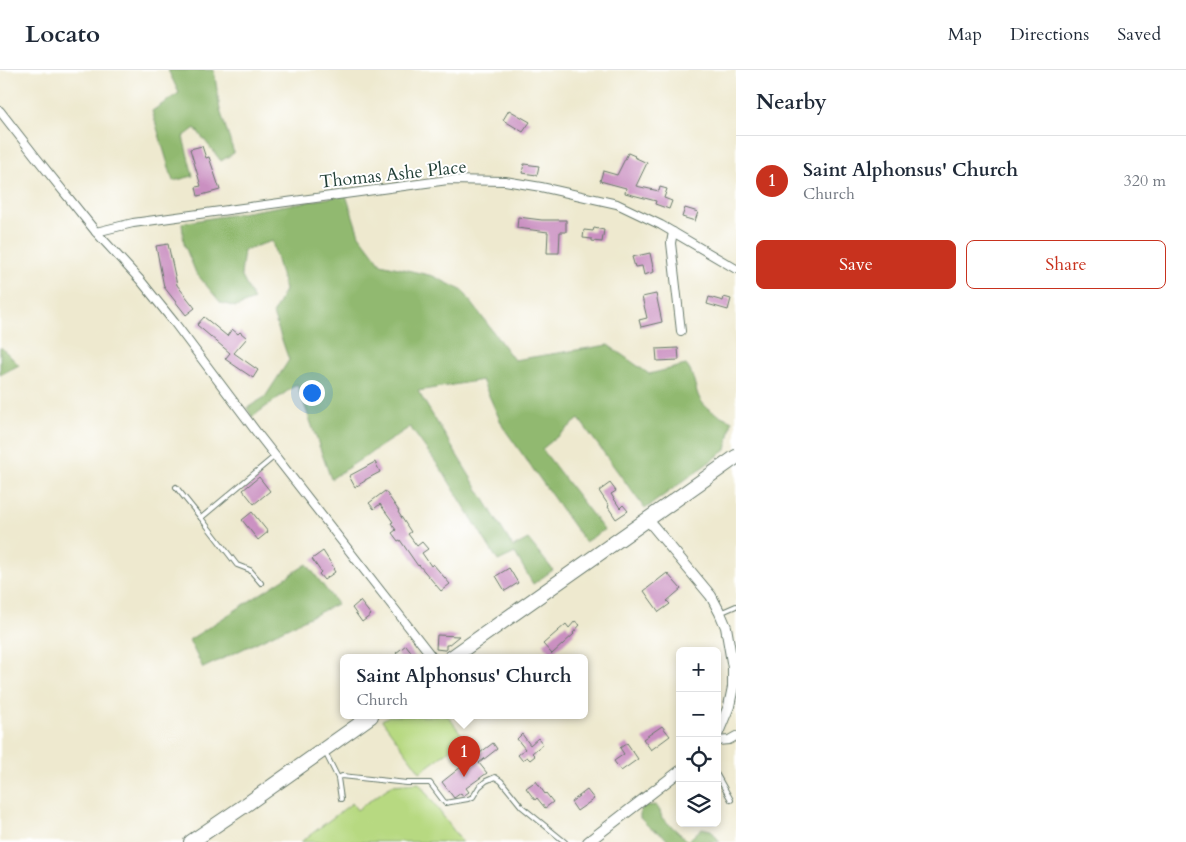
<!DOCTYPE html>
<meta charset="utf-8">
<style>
body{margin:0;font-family:Cardo,serif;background:#f6f6f7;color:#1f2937}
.controls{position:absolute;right:15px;bottom:15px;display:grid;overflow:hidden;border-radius:8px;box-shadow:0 2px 8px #0003}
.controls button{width:45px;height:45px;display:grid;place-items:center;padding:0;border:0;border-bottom:1px solid #e0e1e3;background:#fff;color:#1f2937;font:25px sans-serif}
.you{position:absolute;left:311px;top:322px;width:18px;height:18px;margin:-12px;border:4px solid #fff;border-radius:50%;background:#1a73e8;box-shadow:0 0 0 8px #1a73e833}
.badge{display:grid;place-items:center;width:32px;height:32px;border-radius:50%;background:#c8321e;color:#fff;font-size:16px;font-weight:700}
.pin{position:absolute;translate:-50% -41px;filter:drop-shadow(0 1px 2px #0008)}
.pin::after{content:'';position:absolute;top:26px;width:18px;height:15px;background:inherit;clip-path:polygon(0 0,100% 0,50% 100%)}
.popup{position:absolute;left:340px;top:584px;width:248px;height:65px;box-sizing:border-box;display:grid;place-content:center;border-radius:8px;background:#fff;filter:drop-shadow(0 1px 4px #0005);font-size:16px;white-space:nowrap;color:#747a83}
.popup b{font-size:19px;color:#1f2937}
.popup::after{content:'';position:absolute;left:50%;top:100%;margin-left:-10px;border:10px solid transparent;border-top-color:#fff}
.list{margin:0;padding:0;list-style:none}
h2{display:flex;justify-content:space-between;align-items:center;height:65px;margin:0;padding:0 20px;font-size:21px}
h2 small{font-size:16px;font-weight:400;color:#747a83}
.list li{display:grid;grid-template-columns:32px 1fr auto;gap:15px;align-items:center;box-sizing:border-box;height:90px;padding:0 20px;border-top:1px solid #e0e1e3}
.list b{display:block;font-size:19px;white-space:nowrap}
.list p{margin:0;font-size:16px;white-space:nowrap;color:#747a83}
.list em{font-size:16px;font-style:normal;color:#747a83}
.actions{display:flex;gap:10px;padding:15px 20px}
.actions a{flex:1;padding:11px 0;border:1px solid #c8321e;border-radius:8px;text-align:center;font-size:18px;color:#c8321e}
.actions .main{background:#c8321e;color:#fff}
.icon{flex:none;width:28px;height:28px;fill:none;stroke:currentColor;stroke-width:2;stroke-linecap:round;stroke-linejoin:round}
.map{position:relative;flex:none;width:736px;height:772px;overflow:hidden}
header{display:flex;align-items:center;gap:30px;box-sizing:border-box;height:70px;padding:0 25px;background:#fff;border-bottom:1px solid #e0e1e3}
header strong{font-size:24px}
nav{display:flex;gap:28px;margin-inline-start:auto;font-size:18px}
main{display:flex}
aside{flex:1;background:#fff}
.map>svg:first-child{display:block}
</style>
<header>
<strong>Locato</strong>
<nav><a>Map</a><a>Directions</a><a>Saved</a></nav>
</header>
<main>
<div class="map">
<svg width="736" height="772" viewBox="0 0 736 772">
<rect width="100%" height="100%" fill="#fff"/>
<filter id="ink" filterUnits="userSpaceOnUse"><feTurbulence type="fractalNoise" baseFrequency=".02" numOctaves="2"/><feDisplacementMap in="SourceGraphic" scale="10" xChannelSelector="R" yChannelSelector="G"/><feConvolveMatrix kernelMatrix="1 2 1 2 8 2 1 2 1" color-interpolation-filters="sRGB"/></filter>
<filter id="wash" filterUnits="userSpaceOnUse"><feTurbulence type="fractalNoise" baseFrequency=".0096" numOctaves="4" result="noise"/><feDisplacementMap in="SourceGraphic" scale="20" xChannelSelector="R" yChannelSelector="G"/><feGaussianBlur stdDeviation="1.12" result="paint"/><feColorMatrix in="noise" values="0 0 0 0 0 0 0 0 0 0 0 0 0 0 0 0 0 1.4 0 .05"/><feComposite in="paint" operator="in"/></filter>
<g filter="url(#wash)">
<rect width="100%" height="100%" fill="#eee9cf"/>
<g fill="#b7d981" stroke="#6b8b5a">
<path d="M389,646H448L465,669L420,702L382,650Z"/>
<path d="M419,713L462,772H301L352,733L357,740L392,715Z"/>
</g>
<g fill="#91b96f" stroke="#587b52">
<path d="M168,0H214L220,40L234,83L221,91L195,58L183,67L193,106L173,111L152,41L179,23Z"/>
<path d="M346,125L359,165L381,194L433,206L463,221L514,290L608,275L649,304L686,295C694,304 694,314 698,325C703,340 720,345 732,351L726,380L645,439L579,349L542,379L604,460L585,472L503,357L482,310L418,321L513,477L528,469L553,500L533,514L515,483L498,491L443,402L410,357L331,409L297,314L252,347L247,338L265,327L289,290L273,244L285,220L272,171L244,180L241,205L254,230L236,237L221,233L196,203L184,174L182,153Z"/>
<path d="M0,278H2L19,295L0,305Z"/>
<path d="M307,494L337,534L203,598L189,570Z"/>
<path d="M656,735L660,741L662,748L688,771L702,758L711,760L720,772H669L662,764L650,758L640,748V741L644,736Z"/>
</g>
<g id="blocks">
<g fill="#ca90c1">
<path d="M509,40L530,52L523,62L503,50Z"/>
<path d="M202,76L206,88L209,87L220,120L198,126L196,117L201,116L190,79Z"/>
<path d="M628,83L635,86L634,87L647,93L636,116L659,121L660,117L667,119L664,128L672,131L669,139L655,134L656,131L625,123L626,118L600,111L603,101L617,105Z"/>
<path d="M524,94L539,96L537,105L522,103Z"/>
<path d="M685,138L698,142L695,151L682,147Z"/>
<path d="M518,147L542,150H566V162H560L559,183H547L548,162L517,158Z"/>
<path d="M594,158L604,160L602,172L592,171V169L583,168L584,160L593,161Z"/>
<path d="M168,174L177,215L195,238L186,245L164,217L156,176Z"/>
<path d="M650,183L654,202L644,205L642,196L635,197L632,187Z"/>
<path d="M656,224L662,252L641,257L639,250L647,248L642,227Z"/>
<path d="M709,227L723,231L724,227L731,229L728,240L707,234Z"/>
<path d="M204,247L227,266L232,259L238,264L240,262L247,268L234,283L258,300L253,308L225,289L230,283L197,255Z"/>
<path d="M678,278L679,290L657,291L656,279Z"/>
<path d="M375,392L380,402L365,410V411L355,417L349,406Z"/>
<path d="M259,407L270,421L254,434L243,420Z"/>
<path d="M610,413L616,421L611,424L620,438L623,435L628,441L616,449L608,437L609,436L599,421Z"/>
<path d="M385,421L399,441L398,442L411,462L408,464L417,476L422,472L428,479L422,483L431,496L433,494L450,514L441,521L419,495L418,496L400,470L398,471L392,463L396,460L391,453L393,452L380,434L374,439L369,433Z"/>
<path d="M252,442L268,462L258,470L242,450Z"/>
<path d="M323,481L334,498L333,499L335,502L324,510L319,504L321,502L312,489Z"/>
<path d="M509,498L518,513L505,521L496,506Z"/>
<path d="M667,503L681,519L667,531L670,534L659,542L644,521Z"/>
<path d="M360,531L371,545L362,552L352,538Z"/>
<path d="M575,551L580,555L573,563L574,564L552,584L543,574L566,554L569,558Z"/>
<path d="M437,565L459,566L448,575H446V580H444L436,579Z"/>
<path d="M406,575L416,588H400L396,583Z"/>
<path d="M662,656L670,666L651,680L643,669Z"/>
<path d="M522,664L530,675L538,668L543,674L532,683L535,686L530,690L527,687L522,690L518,685L525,679L517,669Z"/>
<path d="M493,673L497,679L479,693L487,703L466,718L469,722L463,726L461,723L454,728L442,712L466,693L462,687L467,684L472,689Z"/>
<path d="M627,673L638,689L621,701L614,691L624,684L620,678Z"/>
<path d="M536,711L545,724L546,723L553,732L545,738L537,728L535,730L526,718Z"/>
<path d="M587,720L594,729L577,741L571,732Z"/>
</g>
</g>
</g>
<g filter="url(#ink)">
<use href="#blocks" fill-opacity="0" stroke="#67796a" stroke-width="1"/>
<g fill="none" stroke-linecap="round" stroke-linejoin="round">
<g stroke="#67796a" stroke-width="6">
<g id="lane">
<path d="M176,417L201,448L237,495L250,500L261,513"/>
<path d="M201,448L275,386"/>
<path d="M720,543L736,536"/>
<path d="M325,682L338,708L342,706L407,713H430L445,733L468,729L473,727L479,717L486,711L495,707L501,711L522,737L565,772"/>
<path d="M717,705L731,730"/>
<path d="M338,708L341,729"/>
</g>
</g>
<g stroke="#67796a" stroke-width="10">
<g id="street">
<path d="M0,41L35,86L96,162L141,211L174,252L258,364L433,588"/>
<path d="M96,162L133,153L448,110L505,111L541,117L617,134L661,155L736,199"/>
<path d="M673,162L671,173L681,261"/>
<path d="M717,671L729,670L736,666"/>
</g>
</g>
<g stroke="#67796a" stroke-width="12">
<g id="secondary">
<path d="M648,450L711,526L720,543L726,557L733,598V617L729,636L717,665"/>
<path d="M588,772L680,701"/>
</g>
</g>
<g stroke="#67796a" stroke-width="16">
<g id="highway">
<path d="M451,588L736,387"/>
<path d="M191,772L247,734L371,646"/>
</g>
</g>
<use href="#lane" stroke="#fff" stroke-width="4"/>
<use href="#street" stroke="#fff" stroke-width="8"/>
<use href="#secondary" stroke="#fff" stroke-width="10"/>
<use href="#highway" stroke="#fff" stroke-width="14"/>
</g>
</g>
<g text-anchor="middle" stroke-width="4" stroke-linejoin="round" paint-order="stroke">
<g font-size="18" fill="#1f3d34" stroke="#fff">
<text transform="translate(393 104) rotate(-6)" y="6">Thomas Ashe Place</text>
</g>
</g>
</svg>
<div class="controls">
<button>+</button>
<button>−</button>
<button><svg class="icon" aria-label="locate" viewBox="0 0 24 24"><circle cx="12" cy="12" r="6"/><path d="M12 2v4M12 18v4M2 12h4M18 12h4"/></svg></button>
<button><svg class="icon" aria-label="layers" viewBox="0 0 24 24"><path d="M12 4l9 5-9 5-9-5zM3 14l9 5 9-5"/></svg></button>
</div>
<div class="you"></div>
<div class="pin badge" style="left:464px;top:707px">1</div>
<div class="popup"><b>Saint Alphonsus' Church</b>Church</div>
</div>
<aside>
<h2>Nearby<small></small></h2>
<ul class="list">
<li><span class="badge">1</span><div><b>Saint Alphonsus' Church</b><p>Church</p></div><em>320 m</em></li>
</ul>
<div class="actions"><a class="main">Save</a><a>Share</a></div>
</aside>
</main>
